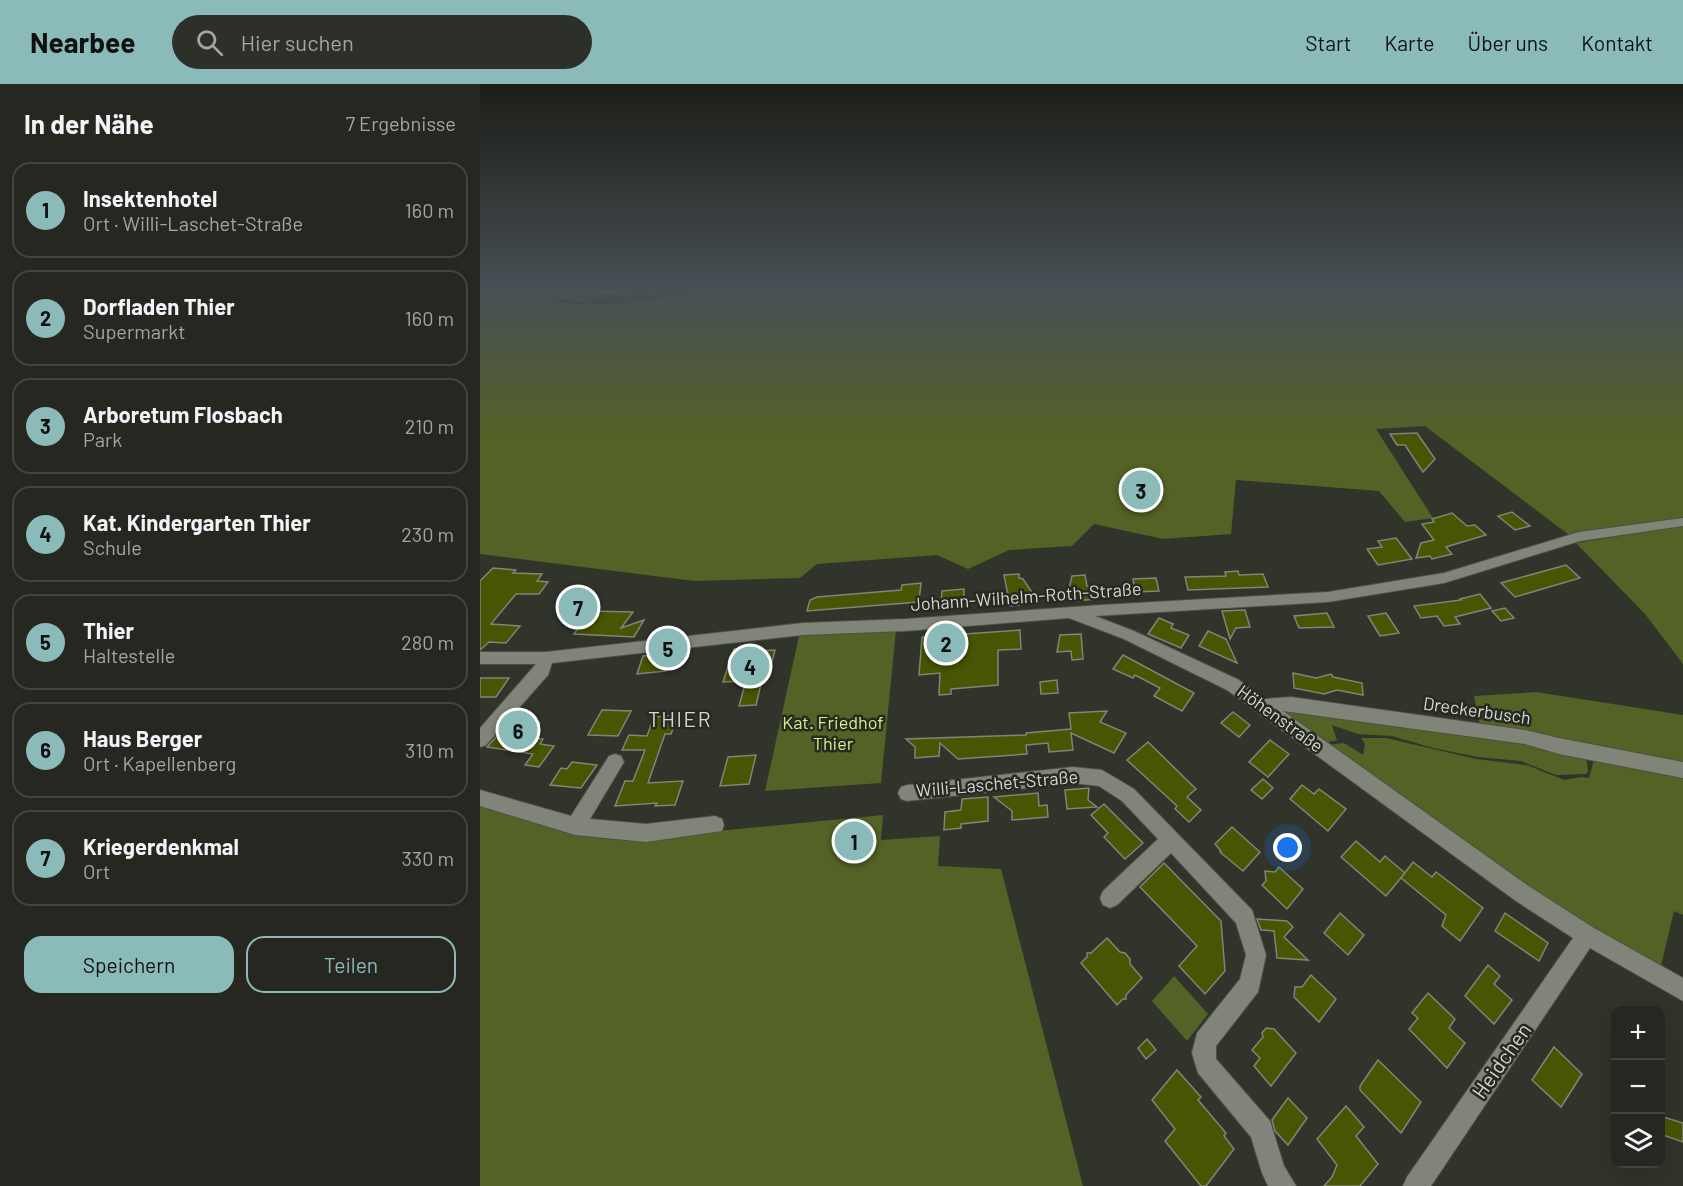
<!DOCTYPE html>
<html lang="de">
<meta charset="utf-8">
<style>
body{margin:0;font-family:Barlow,sans-serif;background:#2d2f29;color:#f1f3f6}
.controls{position:absolute;right:18px;bottom:18px;display:grid;overflow:hidden;border-radius:12px;box-shadow:0 6px 24px #0002}
.controls button{width:54px;height:54px;display:grid;place-items:center;padding:0;border:0;border-bottom:2px solid #42443e;background:#252720;color:#f1f3f6;font:30px sans-serif}
.you{position:absolute;left:808px;top:764px;width:21px;height:21px;margin:-15px;border:4px solid #fff;border-radius:50%;background:#1a73e8;box-shadow:0 0 0 9px #1a73e833}
.badge{display:grid;place-items:center;width:39px;height:39px;border-radius:50%;background:#8bbbb9;color:#111;font-size:20px;font-weight:700}
.pin{position:absolute;translate:-50% -50%;border:3px solid #fff;box-shadow:0 2px 6px #0006}
.list{margin:0;padding:0;list-style:none}
h2{display:flex;justify-content:space-between;align-items:center;height:78px;margin:0;padding:0 24px;font-size:26px}
h2 small{font-size:20px;font-weight:400;color:#a3a5a5}
.list li{display:grid;grid-template-columns:39px 1fr auto;gap:18px;align-items:center;box-sizing:border-box;height:96px;margin:0 12px 12px;padding:0 12px;border:2px solid #42443e;border-radius:18px}
.list b{display:block;font-size:22px;white-space:nowrap}
.list p{margin:0;font-size:20px;white-space:nowrap;color:#a3a5a5}
.list em{font-size:20px;font-style:normal;color:#a3a5a5}
.actions{display:flex;gap:12px;padding:18px 24px}
.actions a{flex:1;padding:14px 0;border:2px solid #8bbbb9;border-radius:18px;text-align:center;font-size:21px;color:#8bbbb9}
.actions .main{background:#8bbbb9;color:#111}
.icon{flex:none;width:33px;height:33px;fill:none;stroke:currentColor;stroke-width:2;stroke-linecap:round;stroke-linejoin:round}
.map{position:relative;flex:none;width:1203px;height:1102px;overflow:hidden}
header{display:flex;align-items:center;gap:36px;box-sizing:border-box;height:84px;padding:0 30px;background:#8bbbb9;color:#111}
header strong{font-size:28px}
nav{display:flex;gap:33px;margin-inline-start:auto;font-size:21px}
.search{width:420px;height:54px;background:#2d2f29;display:flex;align-items:center;gap:15px;box-sizing:border-box;padding:0 21px;border-radius:33px;color:#a3a5a5;font-size:22px}
main{display:flex}
aside{flex:1;background:#252720}
.map>svg:first-child{display:block}
</style>
<header>
<strong>Nearbee</strong>
<div class="search"><svg class="icon" aria-label="search" viewBox="0 0 24 24"><circle cx="10" cy="10" r="6"/><path d="M15 15l6 6"/></svg>Hier suchen</div>
<nav><a>Start</a><a>Karte</a><a>Über uns</a><a>Kontakt</a></nav>
</header>
<main>
<aside>
<h2>In der Nähe<small>7 Ergebnisse</small></h2>
<ul class="list">
<li><span class="badge">1</span><div><b>Insektenhotel</b><p>Ort · Willi-Laschet-Straße</p></div><em>160 m</em></li>
<li><span class="badge">2</span><div><b>Dorfladen Thier</b><p>Supermarkt</p></div><em>160 m</em></li>
<li><span class="badge">3</span><div><b>Arboretum Flosbach</b><p>Park</p></div><em>210 m</em></li>
<li><span class="badge">4</span><div><b>Kat. Kindergarten Thier</b><p>Schule</p></div><em>230 m</em></li>
<li><span class="badge">5</span><div><b>Thier</b><p>Haltestelle</p></div><em>280 m</em></li>
<li><span class="badge">6</span><div><b>Haus Berger</b><p>Ort · Kapellenberg</p></div><em>310 m</em></li>
<li><span class="badge">7</span><div><b>Kriegerdenkmal</b><p>Ort</p></div><em>330 m</em></li>
</ul>
<div class="actions"><a class="main">Speichern</a><a>Teilen</a></div>
</aside>
<div class="map">
<svg width="1203" height="1102" viewBox="0 0 1203 1102">
<rect width="100%" height="100%" fill="#31342a"/>
<g fill="#546225">
<path d="M0,205H70L92,209L114,219L168,215V208L181,205H1203V433L1089,451L945,342L896,345L953,434L925,438L899,407L756,396L751,450L683,455L614,440L592,462L529,466L488,485L457,471L337,480L320,494L214,497L0,470Z"/>
<path d="M1203,442V580L1165,530L1096,459Z"/>
<path d="M416,546L401,699L285,707L319,552Z"/>
<path d="M1056,608L1203,631V831L1194,827L1181,882L1078,824L848,661L864,659L883,671L885,660L881,654H906L996,675L1047,681L1084,696L1101,693L1109,694L1114,676L1000,642L994,612Z"/>
<path d="M806,626L1034,654L1103,672L1107,678L1108,687L1106,690L1076,691L1041,677L998,673L953,664L912,652L878,650L852,641L857,656L844,659L803,629Z"/>
<path d="M0,722L165,754L403,731L401,756L460,752L458,782L521,785L603,1102H0Z"/>
<path d="M694,892L728,930L707,957L672,917Z"/>
</g>
<g fill="none" stroke-linecap="round" stroke-linejoin="round">
<g stroke="#1e2600" stroke-width="3">
<path d="M86,205L74,214L75,216L98,219L148,218"/>
<path d="M162,216L215,205"/>
</g>
</g>
<g fill="#475602" stroke="#818478" stroke-width="1.5">
<path d="M937,349L955,375L943,388L925,361H917L910,350Z"/>
<path d="M1032,428L1050,442L1035,446L1018,432Z"/>
<path d="M972,429L987,442L995,441L1006,451L966,463L972,470L952,475L950,472L936,474L941,459L954,456L942,440L954,438L952,435Z"/>
<path d="M916,454L932,475L898,481L887,465L902,463L898,457Z"/>
<path d="M1086,481L1100,494L1035,513L1021,499Z"/>
<path d="M13,484L36,486L33,489L62,490L57,497L68,498L59,510H36L11,540L40,542L26,559L9,558L0,566V497Z"/>
<path d="M758,487L759,491L783,490L788,503L708,506L705,493L746,492L745,488Z"/>
<path d="M539,490V494L543,495L559,519L530,522L524,491Z"/>
<path d="M605,491L607,502H615L617,515L594,517L592,503L589,504L592,492Z"/>
<path d="M676,494L679,507L655,508L653,495Z"/>
<path d="M441,499L439,518L327,527L330,516L337,513L421,506L422,501Z"/>
<path d="M484,505V518L461,520L462,507Z"/>
<path d="M1000,510L1011,524L975,533L980,540L964,542L957,532L941,534L934,522L981,516L980,515Z"/>
<path d="M1025,524L1034,534L1021,537L1012,527Z"/>
<path d="M765,526L770,543L756,544L750,555L742,527Z"/>
<path d="M109,527L153,528L141,544L164,536L154,553L94,550Z"/>
<path d="M847,529L854,543L819,544L814,532Z"/>
<path d="M906,529L919,549L900,552L888,532Z"/>
<path d="M679,534L693,540L691,544L709,551L701,564L668,550Z"/>
<path d="M540,546L541,565L518,566V601L471,605V610L459,611L460,589L439,591L442,553Z"/>
<path d="M728,547L746,555L757,579L719,562Z"/>
<path d="M601,550L603,575L592,576L591,567L577,568L580,551Z"/>
<path d="M279,563L278,567L295,566L287,596H282L276,621L259,622L266,597L243,598L254,565Z"/>
<path d="M192,569L186,587L157,590L163,572Z"/>
<path d="M643,571L714,609L702,627L674,612L680,604L655,591L653,594L633,585Z"/>
<path d="M813,589L836,594L851,590L853,593L882,599L883,611L857,606L844,610L814,604Z"/>
<path d="M0,594H29L16,613H0Z"/>
<path d="M577,596L578,609L561,610L560,598Z"/>
<path d="M122,626L151,627L138,652L108,651Z"/>
<path d="M627,627L620,638L646,649L634,669L591,649L593,666L569,668L568,659L546,661L547,670L478,675L460,659L459,672L435,674V663L426,655L546,651V649L591,645L589,629Z"/>
<path d="M753,628L770,641L759,653L741,639Z"/>
<path d="M37,630L54,632L49,637L60,639L50,653L63,655L60,660L74,662L59,683L45,681L53,670L7,663Z"/>
<path d="M198,631L191,650H185L168,699L203,697L195,721L175,722L177,719L135,722L145,697H153L165,666H142L149,651L167,652L174,633Z"/>
<path d="M790,656L809,670L788,693L769,678Z"/>
<path d="M668,658L716,705L707,713L721,726L709,738L695,725L697,722L647,676Z"/>
<path d="M276,671L269,700L240,702L248,673Z"/>
<path d="M92,678L117,681L101,704L70,701L81,684L87,685Z"/>
<path d="M783,695L793,704L782,715L771,706Z"/>
<path d="M822,701L834,710L839,705L866,725L848,747L810,715Z"/>
<path d="M609,704L608,716L617,723L587,725L585,706Z"/>
<path d="M558,709L559,722L567,721L568,733L532,736V727L514,713Z"/>
<path d="M508,713V737L481,740V744L464,746L465,728L481,726L482,715Z"/>
<path d="M624,720L663,759L645,775L624,753L628,749L611,731Z"/>
<path d="M752,743L780,768L763,787L740,768L741,767L735,760Z"/>
<path d="M876,757L900,778L905,772L925,789L906,812L861,773Z"/>
<path d="M933,778L952,793L956,788L1003,824L980,857L962,842L966,831L921,794Z"/>
<path d="M684,779L741,837L745,887L725,910L699,882L717,862L660,803Z"/>
<path d="M799,783L823,805L807,825L782,801L786,797L785,787L795,788Z"/>
<path d="M860,829L884,851L868,871L844,849Z"/>
<path d="M1025,829L1068,859L1059,877L1015,847Z"/>
<path d="M777,835L807,837L813,843L804,853L828,876L797,874L794,847L781,846Z"/>
<path d="M627,854L640,868L645,869L650,875V880L662,894L646,911V915H643L637,921L601,879L607,873V869H611Z"/>
<path d="M1008,881L1020,892L1014,900L1032,916L1014,940L985,912Z"/>
<path d="M831,891L856,915L839,938L814,913L815,903H822Z"/>
<path d="M948,909L975,935L969,944L985,959L967,984L929,945L938,934L932,929Z"/>
<path d="M786,944L794,945L816,969L791,1002L774,982L780,974L772,966L783,953L782,949Z"/>
<path d="M667,955L676,966L666,975L658,964Z"/>
<path d="M1074,963L1102,990L1081,1023L1052,996Z"/>
<path d="M898,976L941,1018L921,1049L880,1006V1002Z"/>
<path d="M697,986L721,1013L718,1016L746,1049L744,1052L754,1065L726,1102H721L685,1057L695,1045L672,1016Z"/>
<path d="M808,1014L827,1034L808,1061L795,1047L792,1036Z"/>
<path d="M866,1022L884,1043L876,1052L898,1080L880,1102H844L852,1093L857,1081L837,1055Z"/>
<path d="M1180,1032L1203,1039V1058L1180,1050Z"/>
</g>
<g fill="none" stroke-linecap="round" stroke-linejoin="round">
<g stroke="#4e5047" stroke-width="2">
<g id="minor">
<path d="M1203,434V442L1100,457L964,499L848,518L615,532L654,547L759,596L785,615L811,613L1045,646L1079,654L1203,678V694L1079,670L1045,660L803,627L1050,803L1114,844L1203,894V917L1110,864L951,1102H923L927,1093L1093,854L1036,817L747,606L644,555L589,534L425,547L323,551L72,579L68,591L6,661L0,663V644L56,580H0V568H66L323,539L425,535L621,521L848,508L964,489L1099,448Z"/>
<path d="M135,670L141,672L144,678L110,735L166,740L235,732L242,735L244,741L242,747L166,758L95,751L0,722V706L91,732L129,672Z"/>
<path d="M593,683L622,686L654,705L772,826L786,871L778,908L736,962V975L790,1037L804,1082L816,1102H788L782,1089L771,1053L718,989L712,969L717,949L760,895L766,871L756,839L691,769L637,821L630,824L623,821L620,814L623,807L678,755L642,717L619,702L593,699L427,717L421,715L418,709L421,703L427,701Z"/>
</g>
</g>
<g stroke="#4e5047" stroke-width="2">
<path id="major" d="M72,205H163L159,208L109,211L76,208Z"/>
</g>
<use href="#minor" fill="#818579" fill-rule="evenodd"/>
<use href="#major" fill="#94a268" fill-rule="evenodd"/>
</g>
<linearGradient id="sky" x2="0" y2="1"><stop stop-color="#1b1d17"/><stop offset="0.57" stop-color="#485055"/><stop offset="1" stop-color="#485055" stop-opacity="0"/></linearGradient>
<rect width="1203" height="359" fill="url(#sky)"/>
<g text-anchor="middle" stroke-width="5" stroke-linejoin="round" paint-order="stroke">
<g font-size="18" fill="#d5d7d1" stroke="#272a20">
<text transform="translate(546 513) rotate(-4)" y="6">Johann-Wilhelm-Roth-Straße</text>
<text transform="translate(997 627) rotate(8)" y="6">Dreckerbusch</text>
<text transform="translate(800 635) rotate(36)" y="6">Höhenstraße</text>
<text transform="translate(517 700) rotate(-5)" y="6">Willi-Laschet-Straße</text>
</g>
<g font-size="18" fill="#d6ef89" stroke="#272a20">
<text x="353" y="645">Kat. Friedhof<tspan x="353" dy="21">Thier</tspan></text>
</g>
<g font-size="21" letter-spacing="1.5" fill="#d5d7d1" stroke="#272a20">
<text x="200" y="643">THIER</text>
</g>
<g font-size="21" fill="#d5d7d1" stroke="#272a20">
<text transform="translate(1022 977) rotate(-55)" y="7">Heidchen</text>
</g>
</g>
</svg>
<div class="controls">
<button>+</button>
<button>−</button>
<button><svg class="icon" aria-label="layers" viewBox="0 0 24 24"><path d="M12 4l9 5-9 5-9-5zM3 14l9 5 9-5"/></svg></button>
</div>
<div class="you"></div>
<div class="pin badge" style="left:374px;top:757px">1</div>
<div class="pin badge" style="left:466px;top:559px">2</div>
<div class="pin badge" style="left:661px;top:406px">3</div>
<div class="pin badge" style="left:270px;top:582px">4</div>
<div class="pin badge" style="left:188px;top:564px">5</div>
<div class="pin badge" style="left:38px;top:646px">6</div>
<div class="pin badge" style="left:98px;top:523px">7</div>
</div>
</main>
